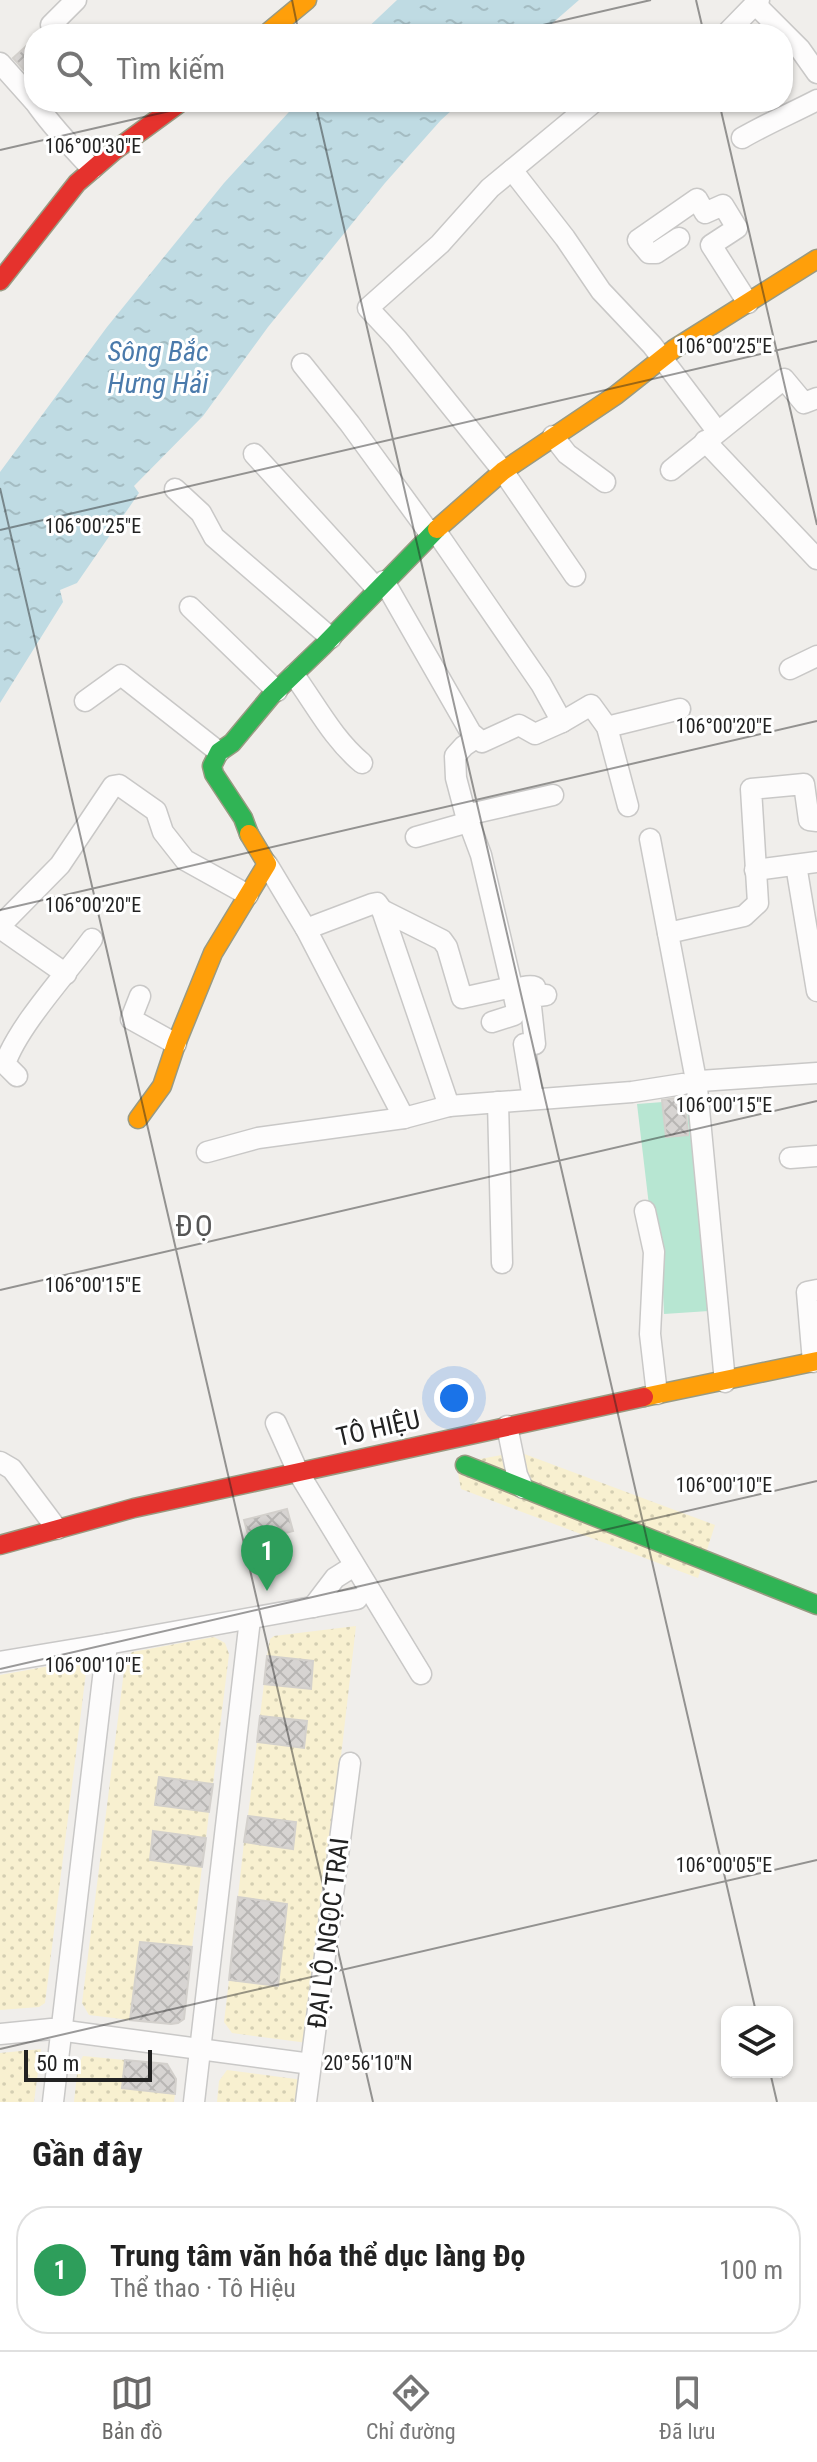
<!DOCTYPE html>
<html lang="vi">
<meta charset="utf-8">
<style>
body{margin:0;font-family:"Roboto Condensed",sans-serif;background:#f2f2f2;color:#222}
.controls{position:absolute;right:24px;bottom:24px;display:grid;overflow:hidden;border-radius:16px;box-shadow:0 2px 6px #0004}
.controls button{width:72px;height:72px;display:grid;place-items:center;padding:0;border:0;border-bottom:2px solid #e0e0e0;background:#fff;color:#222;font:40px sans-serif}
.scale{position:absolute;left:24px;bottom:20px;width:128px;box-sizing:border-box;padding-left:8px;border:4px solid #222;border-top:0;font-size:22px;line-height:28px;white-space:nowrap;color:#222;-webkit-text-stroke:6px #fff;paint-order:stroke}
.you{position:absolute;left:454px;top:1398px;width:28px;height:28px;margin:-20px;border:6px solid #fff;border-radius:50%;background:#1a73e8;box-shadow:0 0 0 12px #1a73e833}
.badge{display:grid;place-items:center;width:52px;height:52px;border-radius:50%;background:#6a6968;color:#fff;font-size:26px;font-weight:700}
.pin{position:absolute;translate:-50% -66px;filter:drop-shadow(0 2px 4px #0008)}
.pin::after{content:'';position:absolute;top:42px;width:28px;height:24px;background:inherit;clip-path:polygon(0 0,100% 0,50% 100%)}
.list{margin:0;padding:0;list-style:none}
h2{display:flex;justify-content:space-between;align-items:center;height:104px;margin:0;padding:0 32px;font-size:34px}
h2 small{font-size:26px;font-weight:400;color:#767676}
.list li{display:grid;grid-template-columns:52px 1fr auto;gap:24px;align-items:center;box-sizing:border-box;height:128px;margin:0 16px 16px;padding:0 16px;border:2px solid #e0e0e0;border-radius:32px}
.list b{display:block;font-size:30px;white-space:nowrap}
.list p{margin:0;font-size:26px;white-space:nowrap;color:#767676}
.list em{font-size:26px;font-style:normal;color:#767676}
.icon{flex:none;width:44px;height:44px;fill:none;stroke:currentColor;stroke-width:2;stroke-linecap:round;stroke-linejoin:round}
.map{position:relative;flex:none;width:817px;height:2102px;overflow:hidden}
.search{position:absolute;background:#fff;box-shadow:0 2px 6px #0004;left:24px;right:24px;top:24px;height:88px;display:flex;align-items:center;gap:20px;box-sizing:border-box;padding:0 28px;border-radius:32px;color:#767676;font-size:30px}
.sheet{height:248px;background:#fff}
nav{display:flex;justify-content:space-around;align-items:center;box-sizing:border-box;height:112px;border-top:2px solid #e0e0e0;background:#fff;font-size:22px;color:#767676}
nav a{display:grid;justify-items:center;gap:4px}
nav .on{color:#6a6968}
.map>svg:first-child{display:block}
</style>
<div class="map">
<svg width="817" height="2102" viewBox="0 0 817 2102">
<defs>
<pattern id="sand-dots" width="8" height="8" patternUnits="userSpaceOnUse" patternTransform="scale(2)"><rect width="8" height="8" fill="#f8f0d0"/><path d="M2 2h.1M6 6h.1" fill="none" stroke="#d4ceb2" stroke-width="1.8" stroke-linecap="round"/></pattern>
<pattern id="water-ripples" width="26" height="14" patternUnits="userSpaceOnUse" patternTransform="scale(2)"><rect width="26" height="14" fill="#bfdbe3"/><path d="M2 4q2-2 4 0t4 0M15 11q2-2 4 0t4 0" fill="none" stroke="#a4bcc2"/></pattern>
<pattern id="building-cross-hatch" width="8" height="8" patternUnits="userSpaceOnUse" patternTransform="scale(2)"><rect width="8" height="8" fill="#d7d4d2"/><path d="M0 0l8 8M0 8l8-8" fill="none" stroke="#b8b6b4"/></pattern>
</defs>
<rect width="100%" height="100%" fill="#f0eeeb"/>
<g fill="url(#sand-dots)">
<path d="M519,1452L715,1525L698,1578L461,1489L458,1473L469,1461Z"/>
<path d="M356,1626L308,2043L232,2033L224,2022L229,1980L277,1986L280,1956L232,1951L235,1926L283,1933L286,1904L238,1897L244,1842L292,1849L295,1822L248,1816L257,1742L304,1747L260,1716L264,1684L310,1689L313,1662L267,1656L270,1639L274,1636Z"/>
<path d="M214,1637L225,1643L229,1654L213,1784L156,1805L209,1812L206,1838L154,1831L150,1860L202,1867L192,1947L140,1942L137,1972L189,1977L186,1996L134,1990L130,2020L89,2015L82,2003L125,1663L132,1652Z"/>
<path d="M83,1660L87,1664L45,2003L39,2007L0,2010V1675Z"/>
<path d="M41,2049L34,2102H0V2053Z"/>
<path d="M83,2056L125,2060L122,2088L175,2094L174,2102H74L78,2065Z"/>
<path d="M227,2070L303,2080L300,2102H217L219,2081Z"/>
</g>
<path fill="#b7e6d2" d="M675,1097H682L689,1100L709,1311L664,1314L661,1247L650,1214L637,1104L663,1102L666,1136L689,1134L686,1100L676,1101Z"/>
<g fill="url(#water-ripples)">
<path d="M397,0H579L540,34H361Z"/>
<path d="M298,102H461L441,120L385,183L268,327L203,416L134,486L139,493L77,583L60,590L63,602L0,703V472L107,327L224,183Z"/>
</g>
<g fill="url(#building-cross-hatch)" stroke="#d3d0cc" stroke-width="2">
<path d="M34,39V63L25,71L13,58Z"/>
<path d="M675,1098L676,1101L685,1100L688,1135L666,1137L662,1100Z"/>
<path d="M287,1509L293,1531L250,1542L244,1520Z"/>
<path d="M267,1656L313,1661L311,1689L264,1684Z"/>
<path d="M260,1716L307,1721L304,1748L257,1742Z"/>
<path d="M159,1777L213,1784L209,1812L155,1805Z"/>
<path d="M248,1816L296,1822L293,1849L244,1842Z"/>
<path d="M153,1831L206,1838L202,1867L150,1860Z"/>
<path d="M238,1897L287,1904L278,1986L229,1980Z"/>
<path d="M140,1942L192,1947L184,2019L178,2023L171,2024L130,2020Z"/>
<path d="M125,2060L167,2064L176,2079L175,2094L122,2088Z"/>
</g>
<g fill="none" stroke-linecap="round" stroke-linejoin="round">
<g stroke="#c9c8c7" stroke-width="23">
<g id="street">
<path d="M756,5L800,49L817,73"/>
<path d="M51,25L76,0"/>
<path d="M726,34L759,0"/>
<path d="M0,63L34,101"/>
<path d="M35,102C52,127 72,147 92,169"/>
<path d="M742,138C766,124 792,113 817,100"/>
<path d="M512,170L565,238L601,291L652,345L717,431"/>
<path d="M679,238L656,253H649L638,240L697,199L705,213L723,205L737,228L711,245L748,303"/>
<path d="M302,364L350,424L431,535"/>
<path d="M553,436L567,454L605,482"/>
<path d="M705,441L817,559"/>
<path d="M254,454L377,589"/>
<path d="M671,470L784,379L804,403L817,398"/>
<path d="M175,489L201,513L214,537L331,638"/>
<path d="M575,576L503,471L397,339L368,308L440,244L490,188L594,102"/>
<path d="M384,581L471,733L482,742L519,725L535,734L562,722L541,684L435,530"/>
<path d="M190,607L277,691"/>
<path d="M790,669L817,656"/>
<path d="M294,675C316,705 333,739 362,763"/>
<path d="M85,701L121,675L219,752"/>
<path d="M562,722L591,705L607,727L628,806"/>
<path d="M607,727L680,709"/>
<path d="M476,738L464,746L455,756L456,778L465,812L481,855L512,987C520,990 527,984 535,987"/>
<path d="M466,815L553,795"/>
<path d="M416,837L469,822"/>
<path d="M650,839L695,1075"/>
<path d="M267,864L306,929L404,1118"/>
<path d="M796,865L817,991"/>
<path d="M755,870L817,862"/>
<path d="M382,910L442,940L447,947L462,998L512,987L517,1010L514,1015L492,1022"/>
<path d="M0,926L60,865L113,786L119,785L156,811L163,832L185,860L248,895"/>
<path d="M0,928L66,974"/>
<path d="M306,929L372,904L377,903L382,910L449,1106"/>
<path d="M668,933L744,916L758,903L751,789L804,784L809,820L817,821"/>
<path d="M140,996L131,1019L176,1044"/>
<path d="M17,1076L5,1064C18,1026 67,973 92,939"/>
<path d="M700,1081L817,1073"/>
<path d="M697,1088L725,1382"/>
<path d="M533,1099L524,1044H535L530,997L546,995"/>
<path d="M498,1102L502,1263"/>
<path d="M207,1152L258,1138L404,1118L449,1106L632,1092L683,1084"/>
<path d="M790,1158L817,1156"/>
<path d="M645,1211L654,1252L650,1334L657,1394"/>
<path d="M813,1362L807,1292L817,1290"/>
<path d="M276,1423L298,1472L421,1674"/>
<path d="M507,1426L517,1475L523,1488"/>
<path d="M0,1462L12,1469L57,1529"/>
<path d="M313,1607L335,1578L354,1566"/>
<path d="M0,1662L107,1644"/>
<path d="M0,2034L51,2029L311,2064"/>
<path d="M53,2102L107,1644L357,1599"/>
<path d="M194,2102L250,1619"/>
<path d="M306,2102L350,1763"/>
</g>
</g>
<g stroke="#999a82" stroke-width="21">
<g id="fast">
<path d="M249,834L243,818L214,774L212,766L219,752L232,743L271,696L323,646L437,529"/>
<path d="M465,1465L817,1605"/>
</g>
</g>
<g stroke="#999a82" stroke-width="21">
<g id="slow">
<path d="M266,34L307,0"/>
<path d="M437,529L503,471L616,395L674,349L817,259"/>
<path d="M138,1119L162,1086L176,1044L213,953L267,864L249,834"/>
<path d="M644,1397L817,1361"/>
</g>
</g>
<g stroke="#999a82" stroke-width="21">
<g id="jam">
<path d="M0,281L77,183L114,151L181,102"/>
<path d="M0,1545L134,1508L644,1397"/>
</g>
</g>
<use href="#street" stroke="#fdfcfc" stroke-width="20"/>
<use href="#fast" stroke="#30b455" stroke-width="18"/>
<use href="#slow" stroke="#ff9f0a" stroke-width="18"/>
<use href="#jam" stroke="#e5322d" stroke-width="18"/>
</g>
<path fill="none" stroke="#222" stroke-width="2" stroke-opacity="0.45" d="M292,0L299,34M696,0L704,34M504,34L651,0M315,102L756,2012M719,102L817,525M0,150L209,102M0,488L373,2102M0,530L817,341M0,910L817,721M0,1290L817,1101M0,1669L817,1481M0,2049L817,1860M770,2072L777,2102"/>
<g text-anchor="middle" stroke-width="6" stroke-linejoin="round" paint-order="stroke">
<g font-size="26" fill="#222" stroke="#fff">
<text transform="translate(378 1428) rotate(-13)" y="9">TÔ HIỆU</text>
<text transform="translate(328 1933) rotate(-83)" y="9">ĐẠI LỘ NGỌC TRAI</text>
</g>
<g font-size="28" font-style="italic" fill="#4a7aab" stroke="#fff">
<text x="158" y="361">Sông Bắc<tspan x="158" dy="32">Hưng Hải</tspan></text>
</g>
<g font-size="30" letter-spacing="2" fill="#555" stroke="#fff">
<text x="195" y="1236">ĐỌ</text>
</g>
</g>
<g font-size="20" text-anchor="middle" fill="#222" stroke="#fff" stroke-width="6" stroke-linejoin="round" paint-order="stroke">
<text x="93" y="153">106°00'30"E</text>
<text x="724" y="353">106°00'25"E</text>
<text x="93" y="533">106°00'25"E</text>
<text x="724" y="733">106°00'20"E</text>
<text x="93" y="912">106°00'20"E</text>
<text x="724" y="1112">106°00'15"E</text>
<text x="93" y="1292">106°00'15"E</text>
<text x="724" y="1492">106°00'10"E</text>
<text x="93" y="1672">106°00'10"E</text>
<text x="724" y="1872">106°00'05"E</text>
<text x="368" y="2070">20°56'10"N</text>
</g>
</svg>
<div class="controls">
<button><svg class="icon" aria-label="layers" viewBox="0 0 24 24"><path d="M12 4l9 5-9 5-9-5zM3 14l9 5 9-5"/></svg></button>
</div>
<div class="scale">50 m</div>
<div class="you"></div>
<div class="pin badge" style="left:267px;top:1591px;background:#2e9e5b">1</div>
<div class="search"><svg class="icon" aria-label="search" viewBox="0 0 24 24"><circle cx="10" cy="10" r="6"/><path d="M15 15l6 6"/></svg>Tìm kiếm</div>
</div>
<section class="sheet">
<h2>Gần đây<small></small></h2>
<ul class="list">
<li><span class="badge" style="background:#2e9e5b">1</span><div><b>Trung tâm văn hóa thể dục làng Đọ</b><p>Thể thao · Tô Hiệu</p></div><em>100 m</em></li>
</ul>
</section>
<nav>
<a class="on"><svg class="icon" aria-label="map" viewBox="0 0 24 24"><path d="M3 6l6-2 6 2 6-2v14l-6 2-6-2-6 2zM9 4v14M15 6v14"/></svg>Bản đồ</a>
<a><svg class="icon" aria-label="directions" viewBox="0 0 24 24"><path d="M12 3l9 9-9 9-9-9zM9 14v-3h6M13 9l2 2-2 2"/></svg>Chỉ đường</a>
<a><svg class="icon" aria-label="saved" viewBox="0 0 24 24"><path d="M7 4h10v16l-5-4-5 4z"/></svg>Đã lưu</a>
</nav>
